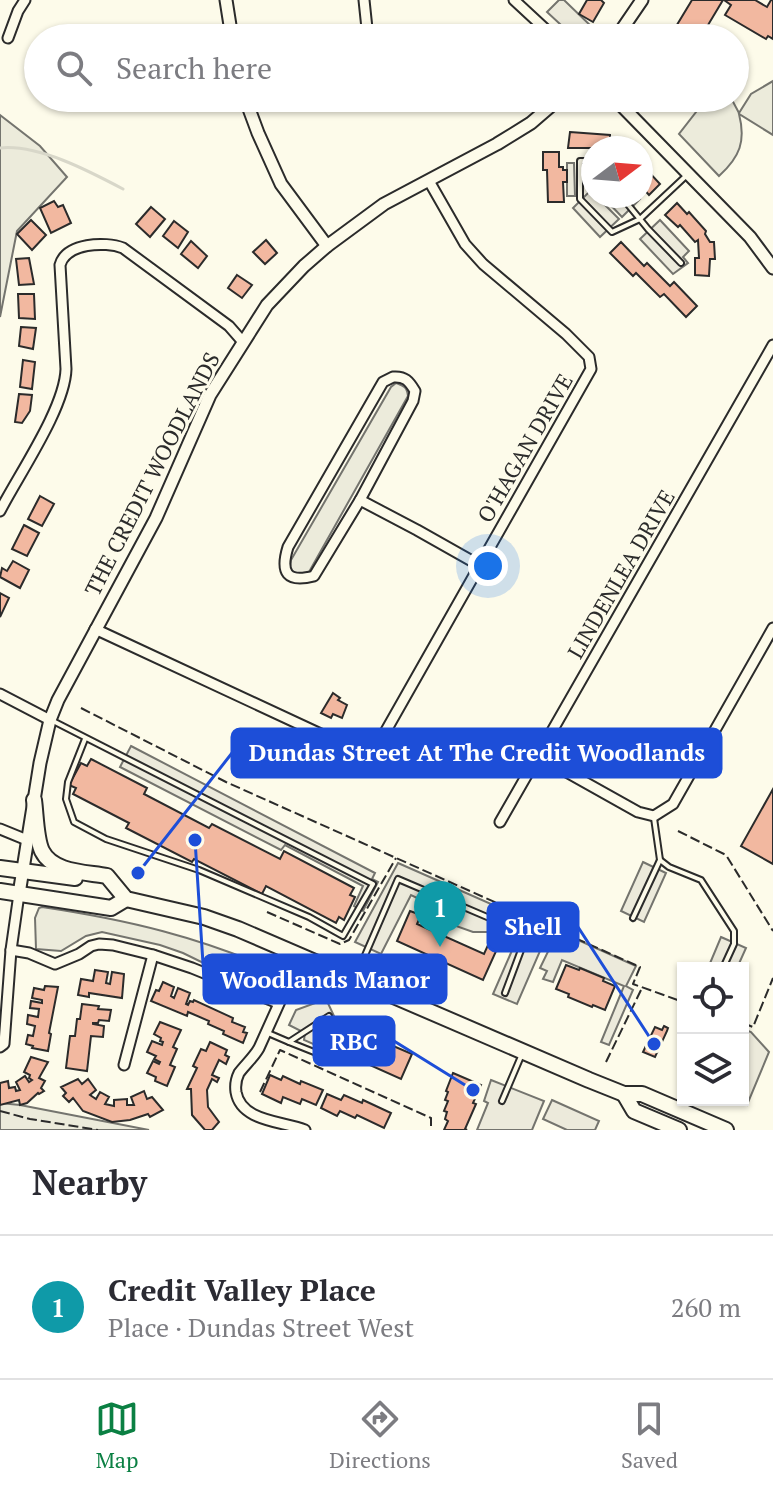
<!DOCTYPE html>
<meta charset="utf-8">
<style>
body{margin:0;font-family:"PT Serif",serif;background:#f2f2f3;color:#2b2b33}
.controls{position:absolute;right:24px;bottom:24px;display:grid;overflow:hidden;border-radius:0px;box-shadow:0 2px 6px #0004}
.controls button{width:72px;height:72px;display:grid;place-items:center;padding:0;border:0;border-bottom:2px solid #e1e1e2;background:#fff;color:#2b2b33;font:40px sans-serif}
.compass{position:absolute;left:581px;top:136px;width:72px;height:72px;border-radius:50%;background:#fff;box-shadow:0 2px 6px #0004;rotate:74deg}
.you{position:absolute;left:488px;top:566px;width:28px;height:28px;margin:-20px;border:6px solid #fff;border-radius:50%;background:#1a73e8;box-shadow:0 0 0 12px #1a73e833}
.badge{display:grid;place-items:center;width:52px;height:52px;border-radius:50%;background:#0b8043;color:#fff;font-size:26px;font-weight:700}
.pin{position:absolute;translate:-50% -66px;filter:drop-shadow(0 2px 4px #0008)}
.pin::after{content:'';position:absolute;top:42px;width:28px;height:24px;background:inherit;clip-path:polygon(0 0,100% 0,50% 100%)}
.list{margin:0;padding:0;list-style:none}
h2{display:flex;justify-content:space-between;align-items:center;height:104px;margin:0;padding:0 32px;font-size:34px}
h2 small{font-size:26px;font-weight:400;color:#7c7c81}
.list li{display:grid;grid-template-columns:52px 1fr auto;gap:24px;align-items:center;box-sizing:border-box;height:144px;padding:0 32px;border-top:2px solid #e1e1e2}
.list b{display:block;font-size:30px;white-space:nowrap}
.list p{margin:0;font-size:26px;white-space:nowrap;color:#7c7c81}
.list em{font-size:26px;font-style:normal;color:#7c7c81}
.icon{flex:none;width:44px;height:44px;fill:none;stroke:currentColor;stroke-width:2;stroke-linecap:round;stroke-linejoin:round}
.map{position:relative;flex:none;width:773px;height:1130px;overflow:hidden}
.search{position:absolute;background:#fff;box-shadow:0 2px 6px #0004;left:24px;right:24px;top:24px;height:88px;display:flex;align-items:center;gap:20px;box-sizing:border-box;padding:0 28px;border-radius:44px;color:#7c7c81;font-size:30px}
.sheet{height:248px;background:#fff}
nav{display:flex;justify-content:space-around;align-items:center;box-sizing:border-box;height:112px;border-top:2px solid #e1e1e2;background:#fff;font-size:22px;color:#7c7c81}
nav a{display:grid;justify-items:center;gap:4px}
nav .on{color:#0b8043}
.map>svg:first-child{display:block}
</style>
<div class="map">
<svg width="773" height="1130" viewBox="0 0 773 1130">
<rect width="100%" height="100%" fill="#fdfbea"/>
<g fill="#ecebdb" stroke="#74746e" stroke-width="2">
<path d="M773,81V135L739,114C746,141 740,157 719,176L679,134L707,98H731L739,113L751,94Z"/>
<path d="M0,115L40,146L67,177L17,231L0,317Z"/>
<path d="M396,383C404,386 407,387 408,396L309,572C301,576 297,576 290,569L291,560L391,387Z"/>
<path d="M42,907C129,920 199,937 279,972L271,992L267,994L183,953L160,945L102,932L86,936L61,951L36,949L35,918L39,908Z"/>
<path d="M0,1103L20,1105L149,1130H0Z"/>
</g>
<g fill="#eceadb" stroke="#74746e" stroke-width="2">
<path d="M559,0H564L594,29L585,38H575L547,12Z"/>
<path d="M567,163H574L575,196H567Z"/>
<path d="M591,190L593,196H596L619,219L600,237L573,208Z"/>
<path d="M602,196H637L640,199L622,217Z"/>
<path d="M660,220L689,251L683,257L688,263L673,274L640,239Z"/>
<path d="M131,746L375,873L372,879L378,882L363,911L354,906L363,886L285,845L281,850L120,767Z"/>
<path d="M643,862L666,873L644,922L621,911Z"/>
<path d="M398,863L543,927L540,933L547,935L517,1004L493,994L517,939L503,934L507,926L496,922L491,932H473L456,926L462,912L458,903L441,896L436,907L411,895L381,954L355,942Z"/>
<path d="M558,931L636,966L626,986L633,990L609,1045L601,1042L624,986L562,960L553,982L543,979L547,971L540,968Z"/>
<path d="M721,937L746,948L737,968H708Z"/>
<path d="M326,999L334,1016L320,1047L304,1040L305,1033L289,1025L296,1010Z"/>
<path d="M743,1029L751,1032L769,1052L747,1105L737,1100H743Z"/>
<path d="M491,1080L544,1101L532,1130H477L488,1103L484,1101Z"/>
<path d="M552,1100L599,1121L595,1130H567L543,1119Z"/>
</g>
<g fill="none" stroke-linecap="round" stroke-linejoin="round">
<path stroke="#d8d7c9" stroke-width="3" d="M0,148C38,144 89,171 123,189"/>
</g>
<g fill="#f2b8a0" stroke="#2b2b2b" stroke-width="2">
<path d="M587,0H601L604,3L593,22L579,14Z"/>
<path d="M692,0H723L705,30L707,31L703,38H669Z"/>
<path d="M724,0H755L767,7L771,0H773V39L768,36L766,39L725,15L731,5Z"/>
<path d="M570,132L610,135V139L617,146L620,143L625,148H593V150L592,148H568Z"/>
<path d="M543,152H559V167H563V170H567V182H563L564,202H548L547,170H543Z"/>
<path d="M641,169L646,174L648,171L660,184L649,195L641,186Z"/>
<path d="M54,201L58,207L63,205L71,223L51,233L40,208Z"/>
<path d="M677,203L687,214L689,212L706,231L705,234L710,242H714L715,259H710L709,276L695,275V258H699L698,240L695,242L680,225L678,227L665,215Z"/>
<path d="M151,207L165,219L150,237L136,224Z"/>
<path d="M31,220L46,235L32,250L17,234Z"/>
<path d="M174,221L188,232L178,248L163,236Z"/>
<path d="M266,240L277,253L265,264L253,252Z"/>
<path d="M191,241L207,256L198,268L181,254Z"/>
<path d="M621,242L644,266L647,263L670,286L674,282L697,306L686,317L664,294L660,297L636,273L633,276L610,253Z"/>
<path d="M29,258L34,284L19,285L16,259Z"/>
<path d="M237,275L252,285L242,298L228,288Z"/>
<path d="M18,294H34L35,319L19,318Z"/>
<path d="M21,327L36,328L33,349L19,346Z"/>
<path d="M23,360L35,362L32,389L20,387Z"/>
<path d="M19,394L32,395L30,411L22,423L15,422Z"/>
<path d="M40,496L54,504L42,526L28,519Z"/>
<path d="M24,525L39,533L27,556L12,549Z"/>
<path d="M13,561L29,570L20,588L0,577L2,568L7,571Z"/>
<path d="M0,593L9,598L0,617Z"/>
<path d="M333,693L340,698L338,700L347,705L342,718L333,714L331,718L321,713Z"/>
<path d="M91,759L147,788L144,794L209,828L212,824L280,859L284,851L354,888L350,895L355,897L344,920L339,917L336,923L266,886L262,894L194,859L192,862L126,828L129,823L73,794L76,788L69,785L81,763L87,766Z"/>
<path d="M773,789V864L741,846Z"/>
<path d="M410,911L421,915L417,924L484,954L488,945L497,949L483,980L397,941Z"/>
<path d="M566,965L579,970L580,968L604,978L603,981L615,986L605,1010L593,1005L592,1007L568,997L569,994L556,989Z"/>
<path d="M95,970L108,972L106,983L110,984L112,972L124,974L122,998L89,993V997L78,995L81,979L93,981Z"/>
<path d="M163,982L174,987L171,996L174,998L178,988L190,993L186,1004L188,1005L190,1001L193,1002L194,1000L233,1018L232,1022L245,1027L243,1032L247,1033L243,1043L223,1034L224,1031L208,1024L209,1021L188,1012L187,1016L151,1001L156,990L159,991Z"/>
<path d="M45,986L58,987L49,1033L51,1034L48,1051L32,1048L33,1046L26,1044L28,1035L33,1036L35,1026L27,1024L28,1015L38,1017L39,1009L30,1008L31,1001L42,1003V1000L32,998L34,988L44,990Z"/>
<path d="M82,1004L99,1006L98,1009L111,1010L109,1021L99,1020L98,1023H93V1024L104,1026L103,1037L91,1036L87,1071L66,1068L70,1036H75L77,1019H80Z"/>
<path d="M335,1021L412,1054L401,1079L325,1045Z"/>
<path d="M160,1022L181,1030L173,1047L177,1049L170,1065L175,1067L167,1086L155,1081L156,1077L147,1073L153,1061L159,1064L160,1062L154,1059L156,1056L147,1052L152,1041L162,1045L163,1042L160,1041L161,1038L154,1034Z"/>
<path d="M664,1026L668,1028L667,1031L655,1057L643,1052L655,1027L662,1030Z"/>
<path d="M210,1042L227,1050L225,1055L229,1057L226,1064L219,1060L212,1075L219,1078L217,1082L212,1079L207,1090L208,1107L219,1122L212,1130H205L192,1115L191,1089H187L197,1068L193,1066L201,1049L206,1051Z"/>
<path d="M31,1057L48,1062L39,1078L45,1081L41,1088L44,1091L39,1094L38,1093L27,1103L20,1105L19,1100L0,1105V1083L8,1081L9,1088L15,1087L16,1091L20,1090L16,1082L25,1076L29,1082L32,1080L29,1078L30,1075L24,1072Z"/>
<path d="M453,1073L481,1085L473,1103L476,1104L465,1129L467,1130H444L448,1121L445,1119L447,1112L444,1111L448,1101L445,1100L448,1092L446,1091Z"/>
<path d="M270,1075L281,1080L283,1076L300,1084L301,1081L323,1090L316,1105L302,1099L300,1104L283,1097L281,1103L262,1094Z"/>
<path d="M78,1079L82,1084L88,1079L96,1090L90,1095L96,1099L100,1092L109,1097L105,1104L114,1106V1100L127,1099V1105H134L131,1097L144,1091L147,1099L152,1097L163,1110L150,1117L148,1114L130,1120L112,1122L83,1111L73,1098L69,1102L63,1096L66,1093L61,1087Z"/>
<path d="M327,1094L341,1100L344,1095L362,1103L363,1100L391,1113L384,1128L357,1115L355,1118L340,1111L337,1116L321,1108Z"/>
</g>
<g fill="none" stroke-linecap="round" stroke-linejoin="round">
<g stroke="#2b2b2b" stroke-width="8">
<g id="service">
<path d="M593,165L589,161H580V199L612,232L640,219L687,175"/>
<path d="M621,196L648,229L681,263"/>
<path d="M51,720L373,884L343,936L309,917L199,870L106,839L74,822L66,799L68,782L85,739"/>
<path d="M660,860L669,867L701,880L734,931V944L723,968"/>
<path d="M633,918L660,860L654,818"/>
<path d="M356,976L398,879L527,934L505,993"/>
<path d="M268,1033L289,1042L329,1016"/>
<path d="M289,1042L319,1054"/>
<path d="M502,1101L522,1054"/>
</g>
</g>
<g stroke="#2b2b2b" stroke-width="13">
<g id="minor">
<path d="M364,0L368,38"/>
<path d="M514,0L555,38"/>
<path d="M8,38L18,11L25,0"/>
<path d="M165,103L187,98"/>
<path d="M393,377C405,376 409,381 415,391L413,401L360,500L314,576C287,583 280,573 288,547L383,382Z"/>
<path d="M360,500L417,530L479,565"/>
<path d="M0,511C19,474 65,408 66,369L60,265C66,243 105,241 123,248L229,326L243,342"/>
<path d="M95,629L355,750L369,752L379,743L591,369L589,357L566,334L483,264L465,244L429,181"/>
<path d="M0,694L50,720"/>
<path d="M538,756L638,812L654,816L673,804L773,628"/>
<path d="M500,822L773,345"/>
<path d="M0,829L27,840"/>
<path d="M11,950L29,953L55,964L79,954L91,946L99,944L113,945L153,955L192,968L278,1003"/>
<path d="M301,955L259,1048C254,1057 245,1065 239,1073C236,1079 235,1085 236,1092C241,1122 283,1121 305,1130"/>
<path d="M0,1047L4,1044L11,950L19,894"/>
<path d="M124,1065L153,955"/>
</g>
</g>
<g stroke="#2b2b2b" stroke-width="15">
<g id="tertiary">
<path d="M226,0L232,38"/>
<path d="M616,38L642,0"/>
<path d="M245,98L258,133L281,184L327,246"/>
<path d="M614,98L750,237L773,268"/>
<path d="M19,894L40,763L50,720L58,700L156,518L210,395L267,305L304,266L327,246L384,204L497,144L531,123L560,98"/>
</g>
</g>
<g stroke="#2b2b2b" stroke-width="18">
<g id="primary">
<path d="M34,800C36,814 36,839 42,851C53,873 86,872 107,876L126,899L204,917L238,929L589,1080L624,1094H642L726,1130"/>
<path d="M0,868L75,878"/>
<path d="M0,891L111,908L126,899"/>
<path d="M624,1094L634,1111L679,1130"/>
</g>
</g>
<use href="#service" stroke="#fdfbea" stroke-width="4"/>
<use href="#minor" stroke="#fdfbea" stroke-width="9"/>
<use href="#tertiary" stroke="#fdfbea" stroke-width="11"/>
<use href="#primary" stroke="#fdfbea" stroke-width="14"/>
<g stroke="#2b2b2b" stroke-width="2" stroke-dasharray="10 4" stroke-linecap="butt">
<path d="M81,708L226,782L640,967L633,984L683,1002"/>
<path d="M678,831L726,855L773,931"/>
<path d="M267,912L340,944L349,940L396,858"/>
<path d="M743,1023L753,1027L773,978"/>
<path d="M606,1062L642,988"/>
<path d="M260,1092L280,1050L431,1118V1130"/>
<path d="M0,1111L30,1119L98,1130"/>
</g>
</g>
<g text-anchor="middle" stroke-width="6" stroke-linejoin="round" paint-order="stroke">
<g font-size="22" fill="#2b2b2b" stroke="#fdfbea">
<text transform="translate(525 448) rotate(-60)" y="8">O'HAGAN DRIVE</text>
<text transform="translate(152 474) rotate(-63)" y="8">THE CREDIT WOODLANDS</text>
<text transform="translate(621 574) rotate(-60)" y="8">LINDENLEA DRIVE</text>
</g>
</g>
<path fill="none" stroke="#1d4ed8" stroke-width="3" d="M138 873L232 753M654 1044L578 927M195 840L204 979M473 1090L394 1041"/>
<g fill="#1d4ed8" stroke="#fdfbea" stroke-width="3">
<circle cx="138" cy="873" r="8"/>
<circle cx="654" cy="1044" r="8"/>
<circle cx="195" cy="840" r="8"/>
<circle cx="473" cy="1090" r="8"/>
</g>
<g fill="#1d4ed8" stroke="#1d4ed8" stroke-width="3">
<rect x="232" y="729" width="489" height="48" rx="8"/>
<rect x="488" y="903" width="90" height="48" rx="8"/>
<rect x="204" y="955" width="242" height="48" rx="8"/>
<rect x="314" y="1017" width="80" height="48" rx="8"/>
</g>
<g font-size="24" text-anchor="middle" font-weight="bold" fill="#fff">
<text x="477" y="761">Dundas Street At The Credit Woodlands</text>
<text x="533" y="935">Shell</text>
<text x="325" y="988">Woodlands Manor</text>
<text x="354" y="1050">RBC</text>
</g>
</svg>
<div class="controls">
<button><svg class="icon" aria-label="locate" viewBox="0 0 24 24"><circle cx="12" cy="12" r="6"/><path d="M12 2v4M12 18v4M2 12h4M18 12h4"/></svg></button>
<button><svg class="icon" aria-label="layers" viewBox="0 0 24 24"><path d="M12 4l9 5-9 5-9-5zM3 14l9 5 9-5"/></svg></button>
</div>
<svg class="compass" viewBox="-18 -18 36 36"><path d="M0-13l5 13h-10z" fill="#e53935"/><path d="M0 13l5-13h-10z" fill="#7c7c81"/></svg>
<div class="you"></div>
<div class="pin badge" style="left:440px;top:947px;background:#0f9aa8">1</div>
<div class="search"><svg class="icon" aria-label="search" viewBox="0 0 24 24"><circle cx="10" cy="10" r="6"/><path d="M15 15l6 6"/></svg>Search here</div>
</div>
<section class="sheet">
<h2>Nearby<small></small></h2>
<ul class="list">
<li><span class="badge" style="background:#0f9aa8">1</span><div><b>Credit Valley Place</b><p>Place · Dundas Street West</p></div><em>260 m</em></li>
</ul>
</section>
<nav>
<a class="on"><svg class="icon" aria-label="map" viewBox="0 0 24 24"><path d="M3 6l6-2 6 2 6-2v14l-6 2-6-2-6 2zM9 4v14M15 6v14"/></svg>Map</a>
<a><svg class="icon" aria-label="directions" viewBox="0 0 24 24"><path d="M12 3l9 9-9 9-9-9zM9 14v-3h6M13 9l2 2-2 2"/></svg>Directions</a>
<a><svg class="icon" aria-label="saved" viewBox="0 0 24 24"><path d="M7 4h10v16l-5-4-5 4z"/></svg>Saved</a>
</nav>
